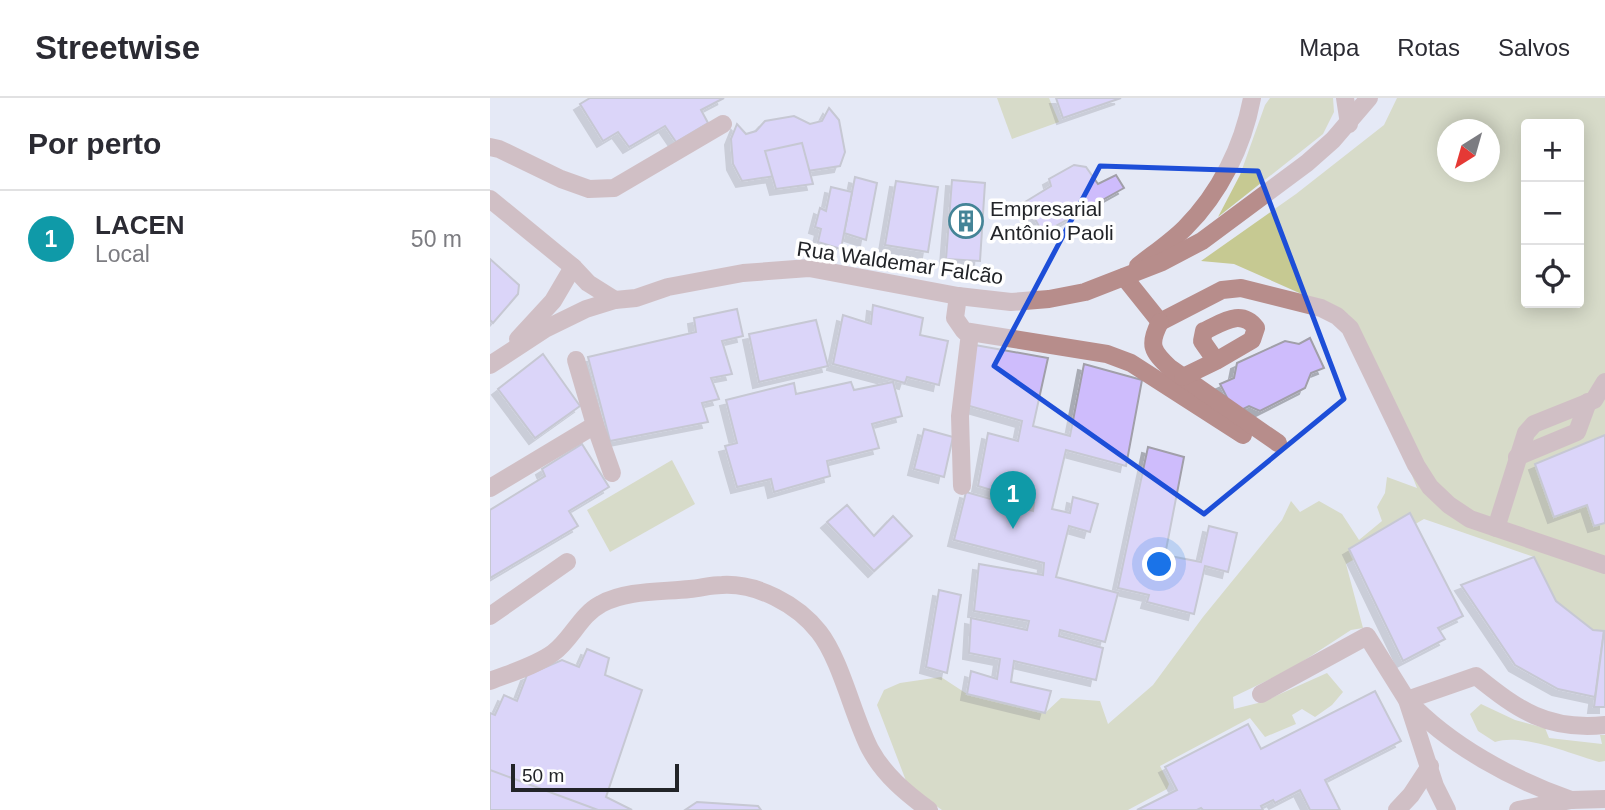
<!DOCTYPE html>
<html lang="pt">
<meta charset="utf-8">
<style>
body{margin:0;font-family:Arial,sans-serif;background:#f2f2f3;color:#2b2b33}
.controls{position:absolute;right:21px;top:21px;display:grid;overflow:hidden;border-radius:7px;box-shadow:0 4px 18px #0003}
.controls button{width:63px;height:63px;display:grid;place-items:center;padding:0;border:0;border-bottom:2px solid #e1e1e2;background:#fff;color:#2b2b33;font:35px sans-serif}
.compass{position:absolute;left:947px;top:21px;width:63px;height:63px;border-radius:50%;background:#fff;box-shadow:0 4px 18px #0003;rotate:217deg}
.scale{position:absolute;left:21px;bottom:18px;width:168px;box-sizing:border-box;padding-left:7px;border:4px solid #222428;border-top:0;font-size:19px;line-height:24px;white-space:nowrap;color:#222428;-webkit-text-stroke:5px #fff;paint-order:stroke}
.you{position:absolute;left:670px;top:467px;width:24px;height:24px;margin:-18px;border:5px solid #fff;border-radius:50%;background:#1a73e8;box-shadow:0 0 0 10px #1a73e833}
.badge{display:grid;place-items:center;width:46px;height:46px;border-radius:50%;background:#0f766e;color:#fff;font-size:23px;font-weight:700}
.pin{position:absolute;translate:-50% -58px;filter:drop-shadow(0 2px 4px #0008)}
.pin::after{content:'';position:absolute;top:37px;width:24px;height:21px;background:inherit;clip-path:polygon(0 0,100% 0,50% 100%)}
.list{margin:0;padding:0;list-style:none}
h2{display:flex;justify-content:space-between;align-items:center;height:91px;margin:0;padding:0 28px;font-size:30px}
h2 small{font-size:23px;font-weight:400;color:#7c7c81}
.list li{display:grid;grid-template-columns:46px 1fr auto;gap:21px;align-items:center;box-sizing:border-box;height:98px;padding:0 28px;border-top:2px solid #e1e1e2}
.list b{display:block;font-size:26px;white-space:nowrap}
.list p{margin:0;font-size:23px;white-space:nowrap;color:#7c7c81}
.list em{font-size:23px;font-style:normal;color:#7c7c81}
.icon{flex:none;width:38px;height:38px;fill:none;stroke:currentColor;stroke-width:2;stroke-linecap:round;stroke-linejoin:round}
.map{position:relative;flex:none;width:1115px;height:712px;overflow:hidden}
header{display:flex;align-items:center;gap:42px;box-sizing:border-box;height:98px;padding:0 35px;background:#fff;border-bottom:2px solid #e1e1e2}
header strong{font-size:33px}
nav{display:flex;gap:38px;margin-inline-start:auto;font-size:24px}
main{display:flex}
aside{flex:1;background:#fff}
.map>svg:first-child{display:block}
</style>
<header>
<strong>Streetwise</strong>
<nav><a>Mapa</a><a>Rotas</a><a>Salvos</a></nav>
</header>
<main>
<aside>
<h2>Por perto<small></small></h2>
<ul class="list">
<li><span class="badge" style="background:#0f9aa8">1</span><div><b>LACEN</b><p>Local</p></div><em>50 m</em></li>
</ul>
</aside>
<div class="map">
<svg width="1115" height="712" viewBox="0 0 1115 712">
<defs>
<filter id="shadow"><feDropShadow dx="-6" dy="6" stdDeviation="0" flood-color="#0004"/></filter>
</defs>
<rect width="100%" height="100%" fill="#e5e9f5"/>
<g fill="#c6c992" fill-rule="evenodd">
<path d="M507,0H559L569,24L522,41Z"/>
<path d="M780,0H843L844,14L833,36L728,119L750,77L775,7Z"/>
<path d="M907,0H1115V533L1103,532L1066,503L1044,459L934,421L856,466L873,530L861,532L801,571L743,599L744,611L772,604L837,575L853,594L842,607L825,619L812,611L802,617L806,626L775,639L760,620L670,668L679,686L677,691L638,712H452L418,688L387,607L394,592L410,585L451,579L477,596L555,615L571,600L610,603L618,626L663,587L713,519L792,422L801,403L810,414L829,403L852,416L869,442L892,423L887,409L895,395L897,379L927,390L859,217L744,166L711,163L806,96L894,27ZM1036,26H1089V205H1036ZM958,32H1000V74H958Z"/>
<path d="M182,362L205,406L120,454L97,412Z"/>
<path d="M991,606L1025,622L1055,630L1059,640L1112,646L1110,637H1115V663L1109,664C1081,656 1033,635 1005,644L988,633L980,616Z"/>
</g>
<g fill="#cebcfc" stroke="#a19fa9" stroke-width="2" filter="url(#shadow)">
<path d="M100,0H234L211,12L218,25L186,44L175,28L139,49L128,34L113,43L90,6Z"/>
<path d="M566,0H631L573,20Z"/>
<path d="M339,10L349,22L355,54L350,68L252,83L243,66L241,41L247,26L256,36L266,33L275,23L304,18L320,26L332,23Z"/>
<path d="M312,45L323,86L286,91L275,53Z"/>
<path d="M584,67L596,69L608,86L626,77L634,90L553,135L535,104L561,88L559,81Z"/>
<path d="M365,79L387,85L376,142L354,135Z"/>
<path d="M462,82L495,85L490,163L456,161Z"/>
<path d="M406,83L448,89L438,154L395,147Z"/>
<path d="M341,89L362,94L351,151L328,144L331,131L325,129L330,110L336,113Z"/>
<path d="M0,161L29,187L28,196L3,225L0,222Z"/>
<path d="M383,207L433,220L430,237L458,243L449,287L417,279L415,285L343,266L353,217L381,226Z"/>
<path d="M247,211L253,238L232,243L242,276L221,280L229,301L212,305L218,324L120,343L98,259L206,234L204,220Z"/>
<path d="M326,222L338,268L269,284L259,236Z"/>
<path d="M820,240L834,270L821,275L815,290L770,313L759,308L745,315L730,286L744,280L747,265L795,243L809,246Z"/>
<path d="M485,247L558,260L543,328L580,338L594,266L652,282L636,368L576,352L562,411L580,415L583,399L608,406L600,434L579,428L566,479L628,495L615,544L570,532L569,538L613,550L606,582L524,563L521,584L561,593L555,615L477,596L481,573L507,581L510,561L479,555L481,520L537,532L539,523L484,513L489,466L553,477L554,465L464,442L476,394L543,413L544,405L488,388L498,335L528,343L532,323L476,307Z"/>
<path d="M53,256L90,308L45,340L8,291Z"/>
<path d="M361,284L364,292L403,284L412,318L382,326L389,350L337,363L340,378L284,394L281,381L247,389L235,348L247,345L236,302L304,285L306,296Z"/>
<path d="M434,331L463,339L454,379L424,371Z"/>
<path d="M1115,337V425L1104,428L1097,407L1064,419L1045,366Z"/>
<path d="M92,346L119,389L79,413L88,428L0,480V412L55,378L52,371Z"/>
<path d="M658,349L694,359L675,457L711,464L719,428L747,435L738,474L715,468L704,516L657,504L659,497L628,490Z"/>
<path d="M357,407L384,438L403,418L422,438L384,473L337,424Z"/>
<path d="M920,415L973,518L948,530L955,541L913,563L859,451Z"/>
<path d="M1044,459L1066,503L1103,532L1114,533L1105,599L1068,591L1025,567L971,487Z"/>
<path d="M449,492L471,497L457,575L436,569Z"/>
<path d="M1114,533H1115V609H1104Z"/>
<path d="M97,551L119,560L115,577L152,592L116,699L142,712H0V615L5,617L14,597L27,603L37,577L72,562L89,569Z"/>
<path d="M885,593L911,643L835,682L850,712H820L810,692L785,705L783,702L771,708L773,712H713L711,710L707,712H647L687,692L675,669L758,626L771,651Z"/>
<path d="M0,672L108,712H0Z"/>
<path d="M207,704L268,708L271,712H195Z"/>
</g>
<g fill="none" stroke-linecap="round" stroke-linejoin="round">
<g stroke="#b78d8b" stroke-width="18">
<path d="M855,0L859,26"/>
<path d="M0,49L9,51L71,81L99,91L124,90L233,26"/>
<path d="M0,101L83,169L98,185L125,202"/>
<path d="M648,168C663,156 681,144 695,130C730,95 753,48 762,0"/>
<path d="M634,179L670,224L732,192L751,190L831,210L847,218L860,230L926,367L940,389L959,407L980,421L1115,467"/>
<path d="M468,198L465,220L474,233L617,256L641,265L753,337"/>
<path d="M670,224C658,247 662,253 680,270L788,345"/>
<path d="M28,241L63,203L83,169"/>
<path d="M86,262L105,327L122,375"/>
<path d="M0,267L55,231L96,211L125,202L146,200L178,189L253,175L319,170L468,198L521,204L559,201L595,194L672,164L712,143L817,65L843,42L879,0"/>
<path d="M693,279L726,263L762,242L766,230C751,210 732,225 714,233L712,243L726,263"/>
<path d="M1027,359L1087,334L1098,304"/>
<path d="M472,388L470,318L480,235"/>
<path d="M0,390L105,327"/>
<path d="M1006,430L1036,335L1044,326L1104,302L1115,284"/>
<path d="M0,518L77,464"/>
<path d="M0,583C20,575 45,568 63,555C82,541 90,517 111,506C136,492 172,494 200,491C211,490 221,487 232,487C267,485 307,506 329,534C351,562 363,618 380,651C394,677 416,695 439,712"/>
<path d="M771,596L877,538L917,602L945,688L957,712"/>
<path d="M1081,702C1022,681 960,648 917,602L986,578C1028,612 1058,633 1115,627"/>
<path d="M907,712L921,697L940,668"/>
<path d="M1028,712L1081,702L1115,701"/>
</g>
</g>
<path d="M0 0H1115V712H0ZM610,68L768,73L854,301L714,416L504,268Z" fill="#e5e9f5" fill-opacity=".55" fill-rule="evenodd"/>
<path fill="none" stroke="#1d4ed8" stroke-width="5" stroke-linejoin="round" d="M610,68L768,73L854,301L714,416L504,268Z"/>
<defs>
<g id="building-ring" transform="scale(1.75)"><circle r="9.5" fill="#fff" stroke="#448497" stroke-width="1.5"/><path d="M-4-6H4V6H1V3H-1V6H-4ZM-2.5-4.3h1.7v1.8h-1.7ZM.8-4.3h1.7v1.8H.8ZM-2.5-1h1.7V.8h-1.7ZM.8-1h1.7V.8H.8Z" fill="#448497"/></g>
</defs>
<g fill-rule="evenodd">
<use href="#building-ring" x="476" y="123"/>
</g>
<g text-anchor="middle" stroke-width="7" stroke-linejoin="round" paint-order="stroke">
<g font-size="21" fill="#222428" stroke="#fff" text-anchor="start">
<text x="500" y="118">Empresarial<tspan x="500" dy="24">Antônio Paoli</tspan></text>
</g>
<g font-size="21" fill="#222428" stroke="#fff">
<text transform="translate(410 165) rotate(8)" y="7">Rua Waldemar Falcão</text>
</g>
</g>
</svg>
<div class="controls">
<button>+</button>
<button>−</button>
<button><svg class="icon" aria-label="locate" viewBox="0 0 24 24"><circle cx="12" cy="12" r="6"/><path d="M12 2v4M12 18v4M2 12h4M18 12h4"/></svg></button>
</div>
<svg class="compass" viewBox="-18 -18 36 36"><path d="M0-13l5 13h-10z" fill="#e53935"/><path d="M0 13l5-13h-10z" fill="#7c7c81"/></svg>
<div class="scale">50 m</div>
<div class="you"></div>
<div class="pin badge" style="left:523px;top:431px;background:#0f9aa8">1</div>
</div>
</main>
